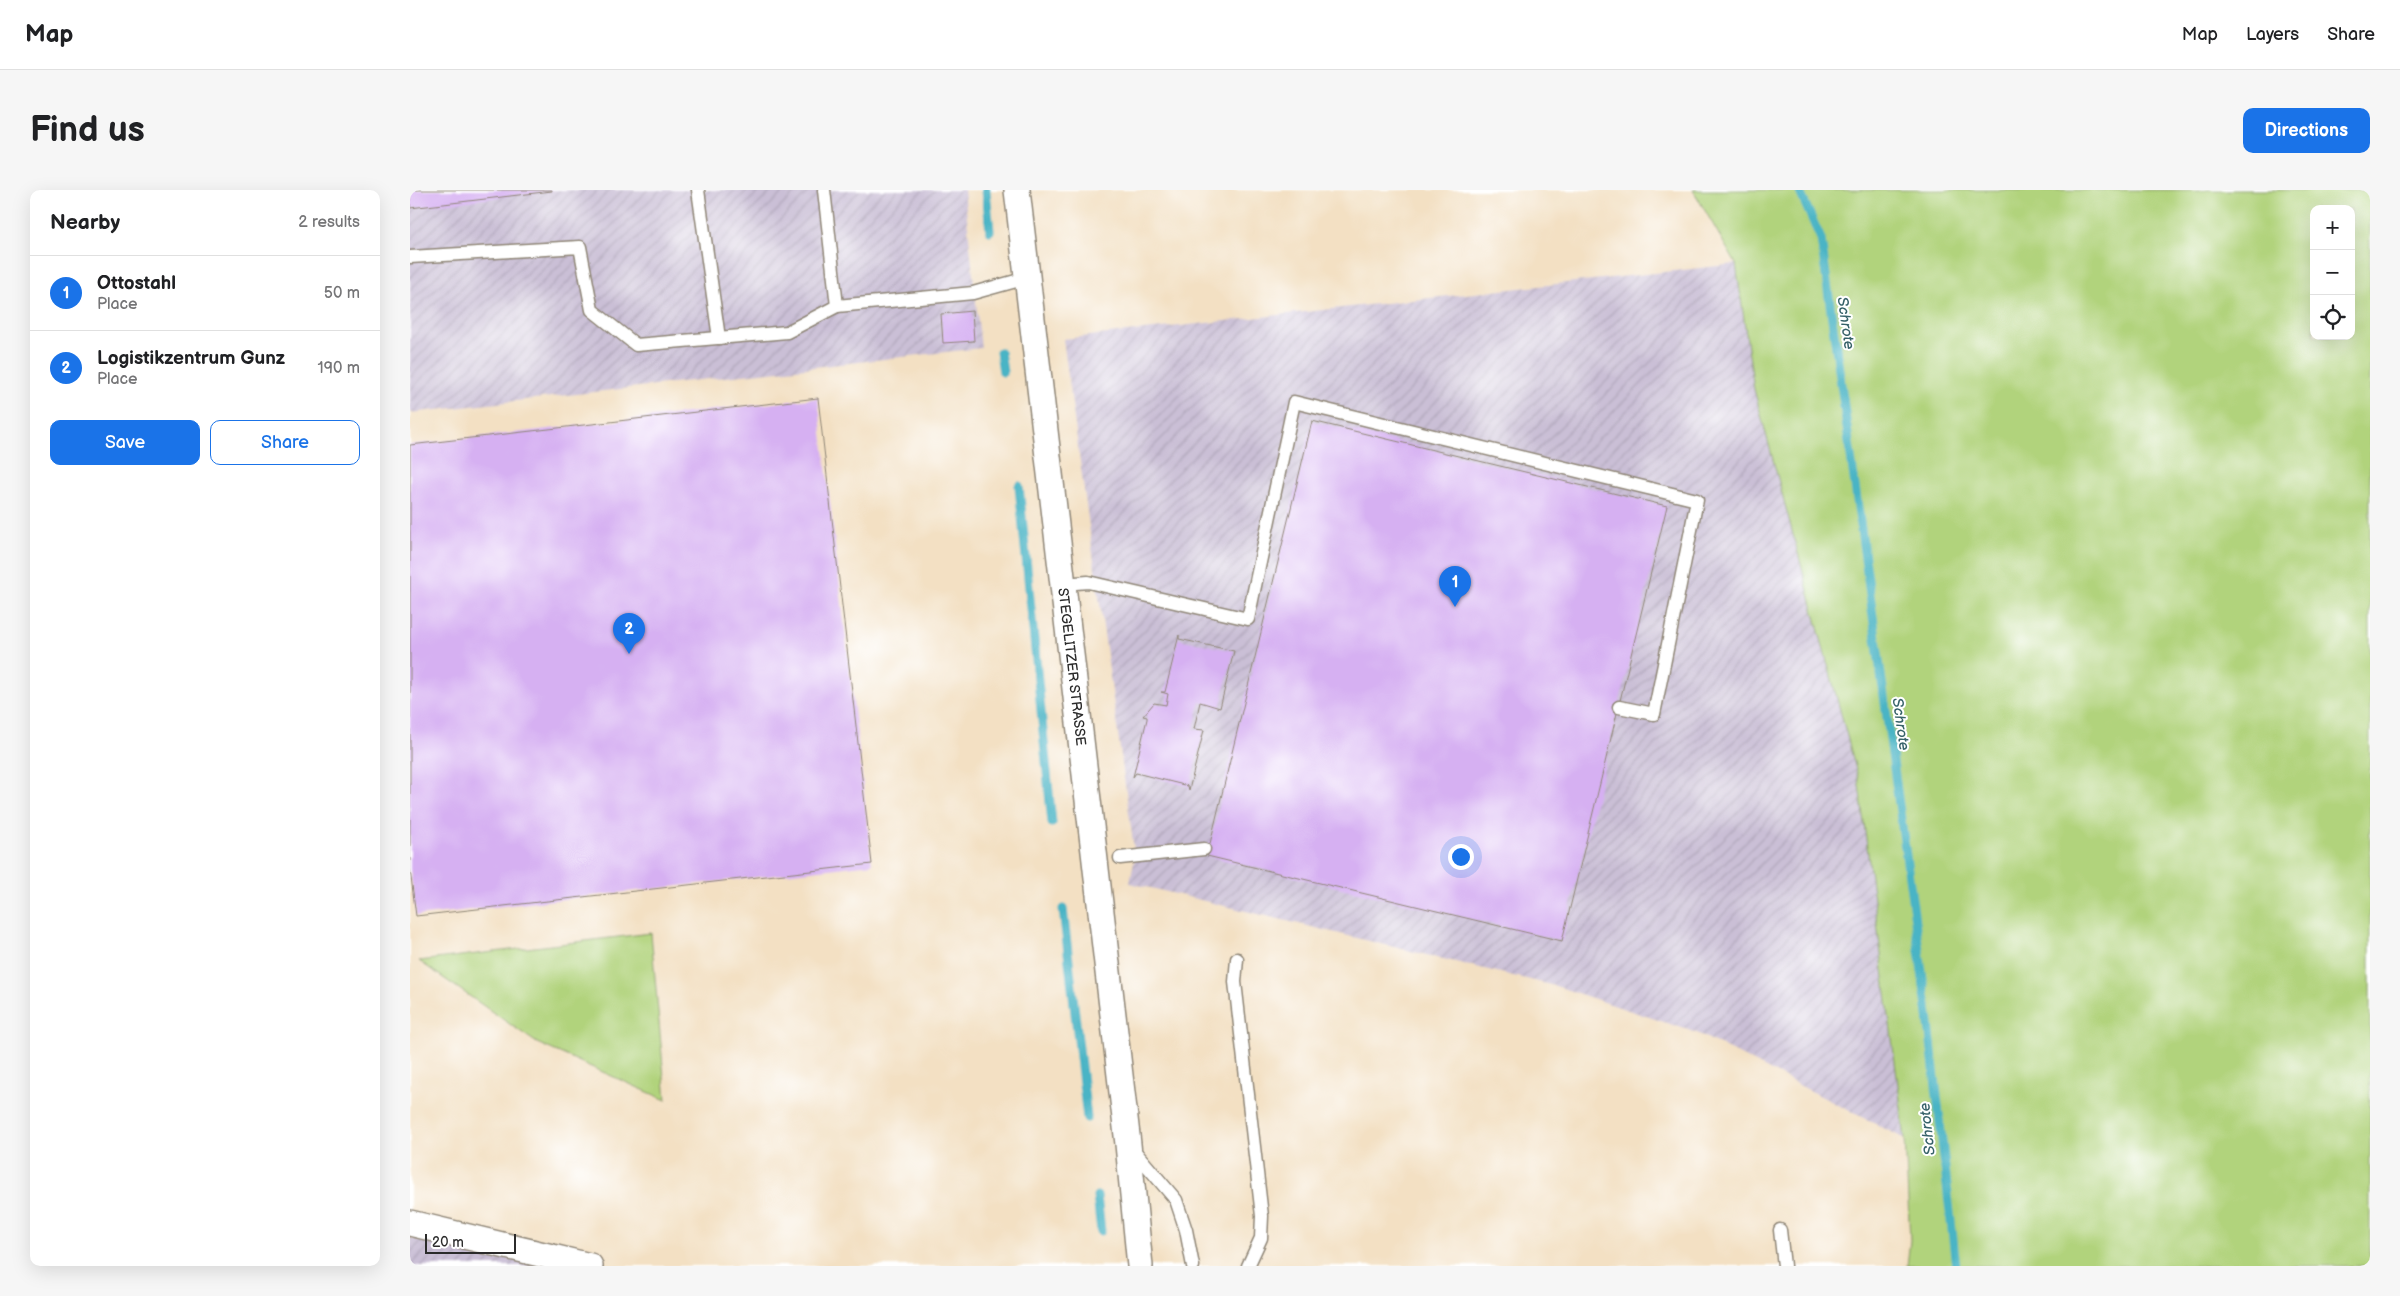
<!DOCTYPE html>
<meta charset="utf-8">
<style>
body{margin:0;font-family:"Balsamiq Sans",sans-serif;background:#f6f6f6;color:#202124}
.controls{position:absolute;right:15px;top:15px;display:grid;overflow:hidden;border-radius:10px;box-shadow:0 5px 20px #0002}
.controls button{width:45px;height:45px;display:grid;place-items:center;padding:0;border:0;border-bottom:1px solid #e0e0e0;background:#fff;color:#202124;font:25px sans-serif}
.scale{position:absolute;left:15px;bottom:12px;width:91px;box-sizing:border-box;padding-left:5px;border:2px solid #2b2b2b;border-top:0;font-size:14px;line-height:18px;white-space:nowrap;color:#2b2b2b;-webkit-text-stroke:4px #fff;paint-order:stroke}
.you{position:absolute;left:1050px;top:666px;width:18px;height:18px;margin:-12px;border:4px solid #fff;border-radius:50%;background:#1a73e8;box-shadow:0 0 0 8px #1a73e833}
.badge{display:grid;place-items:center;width:32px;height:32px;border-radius:50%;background:#1a73e8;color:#fff;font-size:16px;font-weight:700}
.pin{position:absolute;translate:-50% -41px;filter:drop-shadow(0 1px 2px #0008)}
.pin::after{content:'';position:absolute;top:26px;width:18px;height:15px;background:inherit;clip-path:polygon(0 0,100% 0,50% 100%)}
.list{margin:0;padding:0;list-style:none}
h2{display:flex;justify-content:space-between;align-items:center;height:65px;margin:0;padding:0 20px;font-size:21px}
h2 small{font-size:16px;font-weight:400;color:#757577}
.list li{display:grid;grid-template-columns:32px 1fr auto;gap:15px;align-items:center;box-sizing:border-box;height:75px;padding:0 20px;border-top:1px solid #e0e0e0}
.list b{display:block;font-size:19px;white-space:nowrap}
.list p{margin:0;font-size:16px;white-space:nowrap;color:#757577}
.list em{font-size:16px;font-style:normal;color:#757577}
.actions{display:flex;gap:10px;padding:15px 20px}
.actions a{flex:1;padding:11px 0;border:1px solid #1a73e8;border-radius:10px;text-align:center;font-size:18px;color:#1a73e8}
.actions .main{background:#1a73e8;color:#fff}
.icon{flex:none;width:28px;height:28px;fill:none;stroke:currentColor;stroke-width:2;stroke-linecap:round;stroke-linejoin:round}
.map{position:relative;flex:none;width:1960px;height:1076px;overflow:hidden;border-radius:10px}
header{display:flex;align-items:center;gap:30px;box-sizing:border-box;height:70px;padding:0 25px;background:#fff;border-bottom:1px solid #e0e0e0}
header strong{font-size:24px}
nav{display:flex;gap:28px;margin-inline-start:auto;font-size:18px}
.intro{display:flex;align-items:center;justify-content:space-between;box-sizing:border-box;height:120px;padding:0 30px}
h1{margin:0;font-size:35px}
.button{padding:12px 22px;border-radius:10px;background:#1a73e8;color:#fff;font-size:18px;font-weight:700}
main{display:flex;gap:30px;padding:0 30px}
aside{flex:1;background:#fff;border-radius:10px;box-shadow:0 5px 20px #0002}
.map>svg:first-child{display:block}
</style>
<header>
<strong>Map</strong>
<nav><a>Map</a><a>Layers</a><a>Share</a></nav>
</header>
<div class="intro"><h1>Find us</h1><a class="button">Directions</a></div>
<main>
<aside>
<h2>Nearby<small>2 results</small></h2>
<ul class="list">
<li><span class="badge">1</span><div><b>Ottostahl</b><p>Place</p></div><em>50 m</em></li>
<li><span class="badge">2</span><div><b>Logistikzentrum Gunz</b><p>Place</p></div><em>190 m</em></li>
</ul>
<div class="actions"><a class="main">Save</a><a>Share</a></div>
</aside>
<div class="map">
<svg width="1960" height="1076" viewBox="0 0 1960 1076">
<defs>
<pattern id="industrial-furrows" width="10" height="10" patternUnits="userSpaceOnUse" patternTransform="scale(1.25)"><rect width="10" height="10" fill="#cabfd6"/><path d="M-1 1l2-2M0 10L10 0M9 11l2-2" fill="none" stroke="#aea4b8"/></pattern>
</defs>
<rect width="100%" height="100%" fill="#fff"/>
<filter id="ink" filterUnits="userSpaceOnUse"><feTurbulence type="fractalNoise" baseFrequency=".02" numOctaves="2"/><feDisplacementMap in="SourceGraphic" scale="10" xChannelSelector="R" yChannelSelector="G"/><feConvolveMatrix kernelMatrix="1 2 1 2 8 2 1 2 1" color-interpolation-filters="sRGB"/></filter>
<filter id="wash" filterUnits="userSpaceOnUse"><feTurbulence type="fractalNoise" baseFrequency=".0096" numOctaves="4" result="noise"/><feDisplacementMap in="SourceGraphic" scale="20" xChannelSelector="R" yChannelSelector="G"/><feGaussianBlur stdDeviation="1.12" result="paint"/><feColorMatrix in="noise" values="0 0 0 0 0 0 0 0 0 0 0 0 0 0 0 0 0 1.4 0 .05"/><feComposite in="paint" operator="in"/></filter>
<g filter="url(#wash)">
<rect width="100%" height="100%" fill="#f3e0c3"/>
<g fill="url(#industrial-furrows)">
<path d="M0,0H554L571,158L0,223Z"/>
<path d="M1326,74L1344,199L1448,587L1495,949L1287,843L1149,797L720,693L725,666L653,149Z"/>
<path d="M0,1048L111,1070L133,1076H0Z"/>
</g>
<g fill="#b1d37b" stroke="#6e7f53" fill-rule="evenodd">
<path d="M1283,0H1960V1076H1497L1500,1050L1495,949L1448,587L1344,199L1326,74ZM1904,19H1941V146H1904Z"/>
<path d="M241,743L256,910L127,853L9,771Z"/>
</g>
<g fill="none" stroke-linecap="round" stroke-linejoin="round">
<g stroke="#48b4c5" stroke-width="9">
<path d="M576,0L580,41"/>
<path d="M1389,0L1411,49L1518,825L1546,1076"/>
<path d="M590,162L593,182"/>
<path d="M609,296L642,633"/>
<path d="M653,719L677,928"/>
<path d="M687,1006L691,1041"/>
</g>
</g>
<g id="blocks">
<g fill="#d6b0f2">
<path d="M0,0H142V1L0,18Z"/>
<path d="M562,121L564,151L533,153L531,124Z"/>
<path d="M408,208L462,674L6,726L0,679V255Z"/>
<path d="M902,231L1257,316L1152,751L797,666Z"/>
<path d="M769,445V449L824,461L810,518L790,512L784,539L794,540L779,600L778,596L726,583L723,587L737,529V527L733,526L744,513L756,515L758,504L751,502H755Z"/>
</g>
</g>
</g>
<g filter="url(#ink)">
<use href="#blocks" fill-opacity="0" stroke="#8f8677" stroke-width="1"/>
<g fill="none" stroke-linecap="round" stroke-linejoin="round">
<g stroke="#8f8677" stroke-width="15">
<g id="lane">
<path d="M288,0L309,148"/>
<path d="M414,0L427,116L563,103L617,88"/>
<path d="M0,67L170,57L182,120L226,155L377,142L427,116"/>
<path d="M653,394L678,392L838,429L884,212L1287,310L1244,524L1209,517"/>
<path d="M710,668L794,659"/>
<path d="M827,769L825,792L852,1026L851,1048L838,1076"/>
<path d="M721,957L766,1010L776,1040L783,1076"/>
<path d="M1370,1040L1374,1076"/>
</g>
</g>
<g stroke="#8f8677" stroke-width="28">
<g id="street">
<path id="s1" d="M607,0L718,954L730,1076"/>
<path d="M0,1033L180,1076"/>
</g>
</g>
<use href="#lane" stroke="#fff" stroke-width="12"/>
<use href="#street" stroke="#fff" stroke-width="25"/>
</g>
</g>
<g text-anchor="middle" stroke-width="4" stroke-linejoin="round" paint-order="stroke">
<g font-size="14" fill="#2b2b2b" stroke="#fff">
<text dy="5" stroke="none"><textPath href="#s1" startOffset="480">STEGELITZER STRASSE</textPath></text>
</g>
<g font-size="15" font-style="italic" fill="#376269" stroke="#fff">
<text transform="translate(1436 133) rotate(82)" y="5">Schrote</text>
<text transform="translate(1491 534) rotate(82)" y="5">Schrote</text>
<text transform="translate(1517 939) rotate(-96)" y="5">Schrote</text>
</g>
</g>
</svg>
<div class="controls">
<button>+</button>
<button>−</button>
<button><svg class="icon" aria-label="locate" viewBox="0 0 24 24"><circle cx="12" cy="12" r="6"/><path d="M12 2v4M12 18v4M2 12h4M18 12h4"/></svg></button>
</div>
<div class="scale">20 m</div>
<div class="you"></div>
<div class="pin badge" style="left:1045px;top:417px">1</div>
<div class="pin badge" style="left:219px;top:464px">2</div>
</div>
</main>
